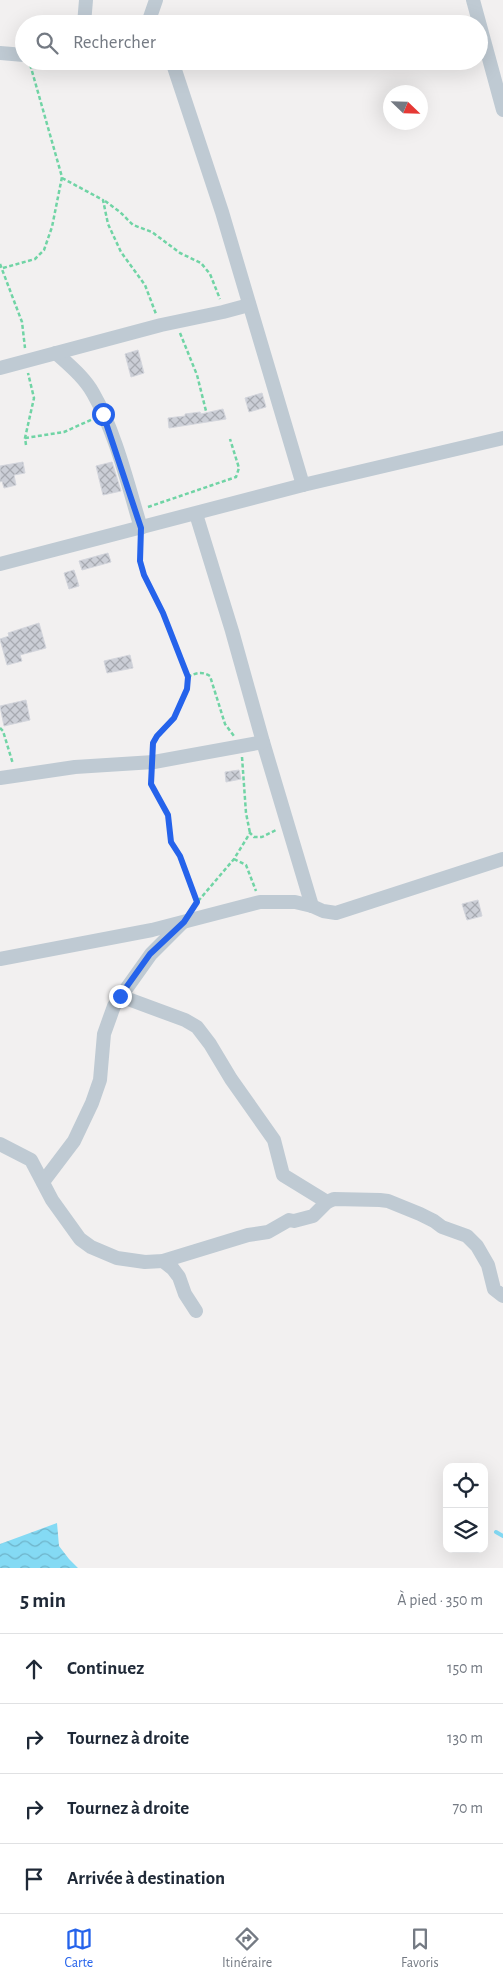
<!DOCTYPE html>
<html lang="fr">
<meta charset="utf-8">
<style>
body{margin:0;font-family:"Alegreya Sans",sans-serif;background:#f2f2f3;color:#1f2937}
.controls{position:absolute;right:15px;bottom:15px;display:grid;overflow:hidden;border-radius:10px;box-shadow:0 5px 20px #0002}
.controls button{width:45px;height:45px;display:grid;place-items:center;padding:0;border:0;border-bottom:1px solid #e0e1e3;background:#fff;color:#1f2937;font:25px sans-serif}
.compass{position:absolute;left:383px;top:85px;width:45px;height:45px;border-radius:50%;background:#fff;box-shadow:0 5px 20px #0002;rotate:113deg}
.stop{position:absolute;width:15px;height:15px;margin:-11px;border:4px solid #2563eb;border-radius:50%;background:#fff}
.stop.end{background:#2563eb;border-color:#fff;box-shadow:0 1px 5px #0008}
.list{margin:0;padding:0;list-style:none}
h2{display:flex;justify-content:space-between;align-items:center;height:65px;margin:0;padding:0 20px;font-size:21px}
h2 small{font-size:16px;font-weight:400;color:#747a83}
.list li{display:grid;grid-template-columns:32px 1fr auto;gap:15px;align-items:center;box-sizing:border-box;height:70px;padding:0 20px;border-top:1px solid #e0e1e3}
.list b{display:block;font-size:19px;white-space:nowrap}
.list em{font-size:16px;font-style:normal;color:#747a83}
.icon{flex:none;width:28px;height:28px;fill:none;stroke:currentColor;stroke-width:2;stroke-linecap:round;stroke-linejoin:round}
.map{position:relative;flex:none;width:503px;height:1568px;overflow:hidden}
.search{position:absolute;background:#fff;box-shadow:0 5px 20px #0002;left:15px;right:15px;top:15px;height:55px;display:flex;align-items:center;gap:12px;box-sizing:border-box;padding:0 18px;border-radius:28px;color:#747a83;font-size:19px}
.sheet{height:345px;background:#fff}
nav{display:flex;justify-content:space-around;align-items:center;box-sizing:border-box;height:70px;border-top:1px solid #e0e1e3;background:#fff;font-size:14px;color:#747a83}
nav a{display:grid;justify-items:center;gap:2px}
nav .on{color:#2563eb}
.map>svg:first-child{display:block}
</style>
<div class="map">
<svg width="503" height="1568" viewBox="0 0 503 1568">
<defs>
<pattern id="water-waves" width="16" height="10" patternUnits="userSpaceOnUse" patternTransform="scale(1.25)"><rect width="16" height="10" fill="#84daf4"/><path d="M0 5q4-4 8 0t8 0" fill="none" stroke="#6eb3c9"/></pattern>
<pattern id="building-cross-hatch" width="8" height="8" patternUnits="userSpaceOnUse" patternTransform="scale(1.25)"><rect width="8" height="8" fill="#cbced6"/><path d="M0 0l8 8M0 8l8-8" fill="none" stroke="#a7aab1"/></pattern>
</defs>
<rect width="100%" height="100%" fill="#f2f0f0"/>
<path fill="url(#water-waves)" d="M57,1523L59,1546L69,1559L78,1568H0V1544Z"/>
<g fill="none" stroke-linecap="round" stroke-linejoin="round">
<path stroke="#84daf4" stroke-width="4" d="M496,1532L503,1536"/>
</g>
<g fill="url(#building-cross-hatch)" stroke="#d3d5dc">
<path d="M138,350L144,373L131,377L125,354Z"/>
<path d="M262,393L266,407L249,412L245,398Z"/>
<path d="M223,409L226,419L169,428L168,418L185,416V414L200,412L201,414Z"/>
<path d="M23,462L25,473L14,475L16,485L4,488L2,481L0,482V466Z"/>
<path d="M112,462L121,491L103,495L96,466Z"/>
<path d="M108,553L111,562L82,570L79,561Z"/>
<path d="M74,570L79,586L69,589L64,573Z"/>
<path d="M39,623L46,648L20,655L22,661L7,665L0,639L9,636L8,633Z"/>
<path d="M130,655L133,668L107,673L104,661Z"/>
<path d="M26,700L30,720L4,726L0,706Z"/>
<path d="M239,770L241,779L226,782L225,772Z"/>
<path d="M478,900L482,916L467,920L462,904Z"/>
</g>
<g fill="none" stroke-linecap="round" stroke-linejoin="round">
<g stroke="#70d4a5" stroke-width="2.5" stroke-dasharray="4 2.5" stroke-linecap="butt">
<path d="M62,178L103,200L108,224L121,252L145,285L156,314"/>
<path d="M105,201L120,212L133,225L152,232L180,253L201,263L210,274L220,299"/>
<path d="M0,264L22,322L25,348"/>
<path d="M3,268L35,259L44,250L52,227L62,177L30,64"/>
<path d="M180,333L197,375L206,411"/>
<path d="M25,438L64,432L93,419"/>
<path d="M26,445L25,438L34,398L28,373"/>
<path d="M148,507L236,477L239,468L230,439"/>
<path d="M141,540L140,561L144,575L163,613L187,677"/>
<path d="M0,728L3,731L13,764"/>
<path d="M152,751C154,735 166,731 174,718C182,706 187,691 187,677C196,673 202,671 210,676L225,724L234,736"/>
<path d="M242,757L246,813L250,833"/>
<path d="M151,773V784L168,815L171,842L180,856L197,902"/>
<path d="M234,859L246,865L256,891"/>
<path d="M194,906L234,859L250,833L254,837H262L276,830"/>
</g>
<g stroke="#bfcad3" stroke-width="14">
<path d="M473,0L503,110"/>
<path d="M148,23L156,0"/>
<path d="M84,24L86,0"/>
<path d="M130,24L135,22L149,24"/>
<path d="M0,53L24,55"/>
<path d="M172,61L222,212L303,485"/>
<path d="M56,353C69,365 84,377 93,393C115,431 128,485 141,528"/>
<path d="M0,368L161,325L223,312L249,305"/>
<path d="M196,514L232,631L263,742L312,906"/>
<path d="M0,564L303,485L503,438"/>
<path d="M0,778L75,767L154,762L263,742"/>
<path d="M0,959L152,930L260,902H295L312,906L323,911L336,913L503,859"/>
<path d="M120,996L185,1020L197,1027L210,1044L231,1079L274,1140L283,1175L327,1202"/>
<path d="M0,1144L31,1160L52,1200L80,1239L91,1247L117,1258L145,1262L163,1261L248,1235L268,1232L289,1220L294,1221L313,1216L327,1202L334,1199L380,1200L388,1201L420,1214L434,1221L442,1227L467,1236L477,1246L488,1265L494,1289L503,1296"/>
<path d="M43,1182L74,1141L92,1103L100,1080L104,1034L114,1006L151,954L182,923"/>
<path d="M163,1261L173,1269L179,1277L185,1294L196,1311"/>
</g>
</g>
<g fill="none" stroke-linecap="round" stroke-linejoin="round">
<path stroke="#2563eb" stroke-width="6" d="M103,414L141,528L140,561L144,575L163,613L188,677L187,689L174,718L157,736L153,743L151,784L168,815L171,842L180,856L197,902L184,922L150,954L120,996"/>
</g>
</svg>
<div class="controls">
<button><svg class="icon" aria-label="locate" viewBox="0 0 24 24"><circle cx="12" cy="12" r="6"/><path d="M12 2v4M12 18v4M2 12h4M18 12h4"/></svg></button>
<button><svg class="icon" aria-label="layers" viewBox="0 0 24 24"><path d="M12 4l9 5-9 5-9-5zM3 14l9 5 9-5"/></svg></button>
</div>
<svg class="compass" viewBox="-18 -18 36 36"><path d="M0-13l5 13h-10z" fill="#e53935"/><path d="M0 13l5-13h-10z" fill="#747a83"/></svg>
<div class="stop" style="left:103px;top:414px"></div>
<div class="stop end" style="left:120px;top:996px"></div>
<div class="search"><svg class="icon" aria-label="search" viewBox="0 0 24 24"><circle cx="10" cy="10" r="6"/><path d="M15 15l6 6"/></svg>Rechercher</div>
</div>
<section class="sheet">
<h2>5 min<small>À pied · 350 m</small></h2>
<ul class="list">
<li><svg class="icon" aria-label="ahead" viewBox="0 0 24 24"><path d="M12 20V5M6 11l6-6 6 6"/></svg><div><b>Continuez</b></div><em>150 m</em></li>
<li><svg class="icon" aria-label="right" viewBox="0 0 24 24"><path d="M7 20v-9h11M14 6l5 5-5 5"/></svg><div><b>Tournez à droite</b></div><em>130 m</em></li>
<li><svg class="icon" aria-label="right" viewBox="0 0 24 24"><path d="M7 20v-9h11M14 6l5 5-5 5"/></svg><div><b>Tournez à droite</b></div><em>70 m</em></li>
<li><svg class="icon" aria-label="arrive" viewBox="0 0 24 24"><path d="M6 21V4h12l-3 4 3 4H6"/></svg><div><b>Arrivée à destination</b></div></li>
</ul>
</section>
<nav>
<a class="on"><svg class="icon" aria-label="map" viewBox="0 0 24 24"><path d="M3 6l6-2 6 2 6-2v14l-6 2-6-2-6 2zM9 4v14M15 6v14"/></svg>Carte</a>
<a><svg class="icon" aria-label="directions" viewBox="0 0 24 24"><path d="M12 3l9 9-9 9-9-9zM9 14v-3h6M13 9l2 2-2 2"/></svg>Itinéraire</a>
<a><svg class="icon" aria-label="saved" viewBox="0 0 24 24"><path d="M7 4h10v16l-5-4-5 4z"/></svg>Favoris</a>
</nav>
